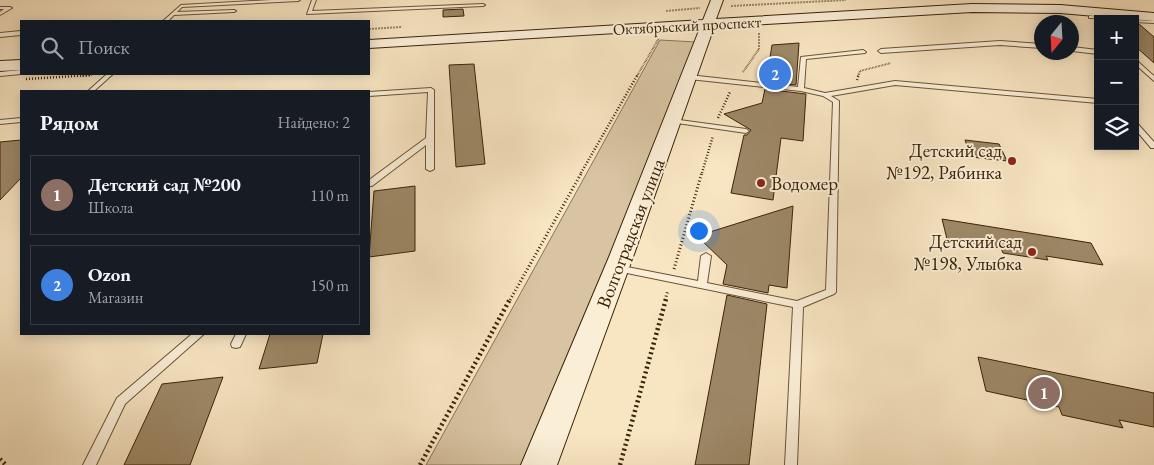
<!DOCTYPE html>
<html lang="ru">
<meta charset="utf-8">
<style>
body{margin:0;font-family:"EB Garamond",serif;background:#242831;color:#f1f3f6}
.controls{position:absolute;right:15px;top:15px;display:grid;overflow:hidden;border-radius:0px;box-shadow:0 2px 12px #0003}
.controls button{width:45px;height:45px;display:grid;place-items:center;padding:0;border:0;border-bottom:1px solid #363941;background:#171b24;color:#f1f3f6;font:25px sans-serif}
.compass{position:absolute;left:1034px;top:15px;width:45px;height:45px;border-radius:50%;background:#171b24;box-shadow:0 2px 12px #0003;rotate:198deg}
.you{position:absolute;left:698px;top:230px;width:18px;height:18px;margin:-12px;border:4px solid #fff;border-radius:50%;background:#1a73e8;box-shadow:0 0 0 8px #1a73e833}
.badge{display:grid;place-items:center;width:32px;height:32px;border-radius:50%;background:#0f766e;color:#fff;font-size:16px;font-weight:700}
.pin{position:absolute;translate:-50% -50%;border:2px solid #fff;box-shadow:0 1px 5px #0006}
.list{margin:0;padding:0;list-style:none}
h2{display:flex;justify-content:space-between;align-items:center;height:65px;margin:0;padding:0 20px;font-size:21px}
h2 small{font-size:16px;font-weight:400;color:#9ea1a6}
.list li{display:grid;grid-template-columns:32px 1fr auto;gap:15px;align-items:center;box-sizing:border-box;height:80px;margin:0 10px 10px;padding:0 10px;border:1px solid #363941;border-radius:0px}
.list b{display:block;font-size:19px;white-space:nowrap}
.list p{margin:0;font-size:16px;white-space:nowrap;color:#9ea1a6}
.list em{font-size:16px;font-style:normal;color:#9ea1a6}
.icon{flex:none;width:28px;height:28px;fill:none;stroke:currentColor;stroke-width:2;stroke-linecap:round;stroke-linejoin:round}
.map{position:relative;flex:none;width:1154px;height:465px;overflow:hidden}
.search{position:absolute;background:#171b24;box-shadow:0 2px 12px #0003;left:20px;top:20px;width:350px;height:55px;display:flex;align-items:center;gap:12px;box-sizing:border-box;padding:0 18px;border-radius:0px;color:#9ea1a6;font-size:19px}
.panel{position:absolute;background:#171b24;box-shadow:0 2px 12px #0003;left:20px;top:90px;width:350px;height:245px;border-radius:0px}
.map>svg:first-child{display:block}
</style>
<div class="map">
<svg width="1154" height="465" viewBox="0 0 1154 465">
<rect width="100%" height="100%" fill="#f8e5c2"/>
<filter id="stains"><feTurbulence type="fractalNoise" baseFrequency=".004" numOctaves="4"/><feColorMatrix values="0 0 0 0 .2 0 0 0 0 .09 0 0 0 0 .02 0 0 0 .5 -.17"/></filter>
<radialGradient id="worn" r=".72"><stop offset=".6" stop-color="#630" stop-opacity="0"/><stop offset="1" stop-color="#630" stop-opacity=".3"/></radialGradient>
<path fill="#d8c4a2" stroke="#8a7454" d="M660,40L696,42L531,465H426Z"/>
<g fill="#9d8867" stroke="#3b2305">
<path d="M463,9L464,16L443,17V10Z"/>
<path d="M1135,24H1139L1154,37V63L1135,46Z"/>
<path d="M799,43L796,85L766,82L772,45Z"/>
<path d="M474,64L485,164L456,167L449,65Z"/>
<path d="M765,89L806,94L803,141L781,138L773,200L731,193L744,135H747L751,130L724,114L762,103Z"/>
<path d="M21,140V178L0,200V142Z"/>
<path d="M965,140L999,144L1007,161L971,157Z"/>
<path d="M415,186V251L369,257L374,191Z"/>
<path d="M793,206L787,288L769,285L768,293L723,284L727,265L697,236Z"/>
<path d="M942,219L1091,243L1103,265L1046,256L1048,260L1003,253L1001,248L947,239Z"/>
<path d="M727,295L767,304L749,465H695Z"/>
<path d="M270,334H323L317,363L259,369Z"/>
<path d="M978,357L1154,393V427L1119,420L1123,428L1062,415L1059,407L986,391Z"/>
<path d="M223,377L190,465H124L162,384Z"/>
</g>
<g fill="none" stroke-linecap="round" stroke-linejoin="round">
<g stroke="#6a5434" stroke-width="2">
<g id="lane">
<path d="M271,0H300L298,1L182,7L177,12L234,10L236,11L234,12L174,15L168,21H163L181,5Z"/>
<path d="M312,0H316L312,11L483,4L485,5L483,6L307,14Z"/>
<path d="M0,7H10L12,8L0,15V12L4,9H0Z"/>
<path d="M1091,16L1115,18L1117,19L1089,18V16Z"/>
<path d="M1135,20L1154,21V23L1135,22Z"/>
<path d="M21,31V35L0,37V33Z"/>
<path d="M1000,41L1042,44V48L1000,45L881,53L878,51L881,49Z"/>
<path d="M1072,47L1098,50V54L1072,51Z"/>
<path d="M863,50L866,52L865,53L806,59L804,88L825,93L895,81L1098,99V103L895,85L831,96L839,101L836,292L834,294L803,307L797,465H785L793,307L617,271L612,268L617,265L698,281L701,256L706,253L711,256L707,283L797,301L826,290L833,102L823,96L801,91L689,79L686,77L689,75L798,87L801,57Z"/>
<path d="M1135,59L1154,76V81L1135,64Z"/>
<path d="M21,70V74L0,76V72Z"/>
<path d="M107,74H113L94,91H88Z"/>
<path d="M431,88L434,90V169L430,171L426,169V145L372,186H369V180L426,138L428,92L369,96V92Z"/>
<path d="M21,118V122L0,124V120Z"/>
<path d="M672,119L746,129L749,131L746,133L670,122L669,121Z"/>
<path d="M1135,122L1137,123L1154,142V148H1151L1135,129Z"/>
<path d="M192,334H204L125,404L96,465H83L117,398Z"/>
<path d="M236,334H246L240,347L236,348L232,347L231,344Z"/>
</g>
</g>
<g stroke="#3b2305" stroke-width="2">
<g id="secondary">
<path d="M711,0H723L716,19L972,4L1060,5L1154,13V21L1060,13L972,12L714,27L633,257L557,465H521L609,257L700,28L369,48V40L703,20Z"/>
<path d="M21,60V70L0,71V61Z"/>
</g>
</g>
<g stroke="#3b2305" stroke-width="2" stroke-dasharray="0.5 1" stroke-linecap="butt">
<path d="M731,6L846,0"/>
<path d="M666,11L700,8"/>
<path d="M369,29L401,27"/>
<path d="M743,72L759,49V33"/>
<path d="M82,76L92,75"/>
<path d="M637,76L659,38"/>
<path d="M858,76L860,71L891,63"/>
</g>
<g stroke="#3b2305" stroke-width="2.5" stroke-dasharray="1 2" stroke-linecap="butt">
<path d="M26,79L92,75"/>
<path d="M857,80L859,74"/>
<path d="M718,118L730,92"/>
<path d="M581,173L638,74"/>
<path d="M702,173L713,136"/>
</g>
<g stroke="#3b2305" stroke-width="3" stroke-dasharray="1 2.5" stroke-linecap="butt">
<path d="M674,269L702,172"/>
<path d="M510,300L582,172"/>
<path d="M665,300L668,290"/>
</g>
<g stroke="#3b2305" stroke-width="4.5" stroke-dasharray="2 3" stroke-linecap="butt">
<path d="M0,459L6,465"/>
<path d="M420,465L510,299"/>
<path d="M620,465L666,299"/>
</g>
<use href="#lane" fill="#faeed7" fill-rule="evenodd"/>
<use href="#secondary" fill="#faeed7" fill-rule="evenodd"/>
</g>
<g fill="#8f2418" stroke="#faeed7" stroke-width="2">
<circle cx="1012" cy="161" r="5"/>
<circle cx="761" cy="183" r="5"/>
<circle cx="1032" cy="252" r="5"/>
</g>
<g text-anchor="middle" stroke-width="4" stroke-linejoin="round" paint-order="stroke">
<g font-size="16" fill="#3b2305" stroke="#faeed7">
<text transform="translate(687 25) rotate(-3)" y="6">Октябрьский проспект</text>
</g>
<g font-size="19" fill="#3b2305" stroke="#faeed7" text-anchor="end">
<text x="1002" y="157">Детский сад<tspan x="1002" dy="22">№192, Рябинка</tspan></text>
<text x="771" y="190" text-anchor="start">Водомер</text>
<text x="1022" y="248">Детский сад<tspan x="1022" dy="22">№198, Улыбка</tspan></text>
</g>
<g font-size="19" fill="#3b2305" stroke="#faeed7">
<text transform="translate(630 233) rotate(-69)" y="7">Волгоградская улица</text>
</g>
</g>
<rect width="100%" height="100%" filter="url(#stains)"/>
<rect width="100%" height="100%" fill="url(#worn)"/>
</svg>
<div class="controls">
<button>+</button>
<button>−</button>
<button><svg class="icon" aria-label="layers" viewBox="0 0 24 24"><path d="M12 4l9 5-9 5-9-5zM3 14l9 5 9-5"/></svg></button>
</div>
<svg class="compass" viewBox="-18 -18 36 36"><path d="M0-13l5 13h-10z" fill="#e53935"/><path d="M0 13l5-13h-10z" fill="#9ea1a6"/></svg>
<div class="you"></div>
<div class="pin badge" style="left:1044px;top:393px;background:#8d6e63">1</div>
<div class="pin badge" style="left:775px;top:74px;background:#3f7fe0">2</div>
<div class="search"><svg class="icon" aria-label="search" viewBox="0 0 24 24"><circle cx="10" cy="10" r="6"/><path d="M15 15l6 6"/></svg>Поиск</div>
<section class="panel">
<h2>Рядом<small>Найдено: 2</small></h2>
<ul class="list">
<li><span class="badge" style="background:#8d6e63">1</span><div><b>Детский сад №200</b><p>Школа</p></div><em>110 m</em></li>
<li><span class="badge" style="background:#3f7fe0">2</span><div><b>Ozon</b><p>Магазин</p></div><em>150 m</em></li>
</ul>
</section>
</div>
